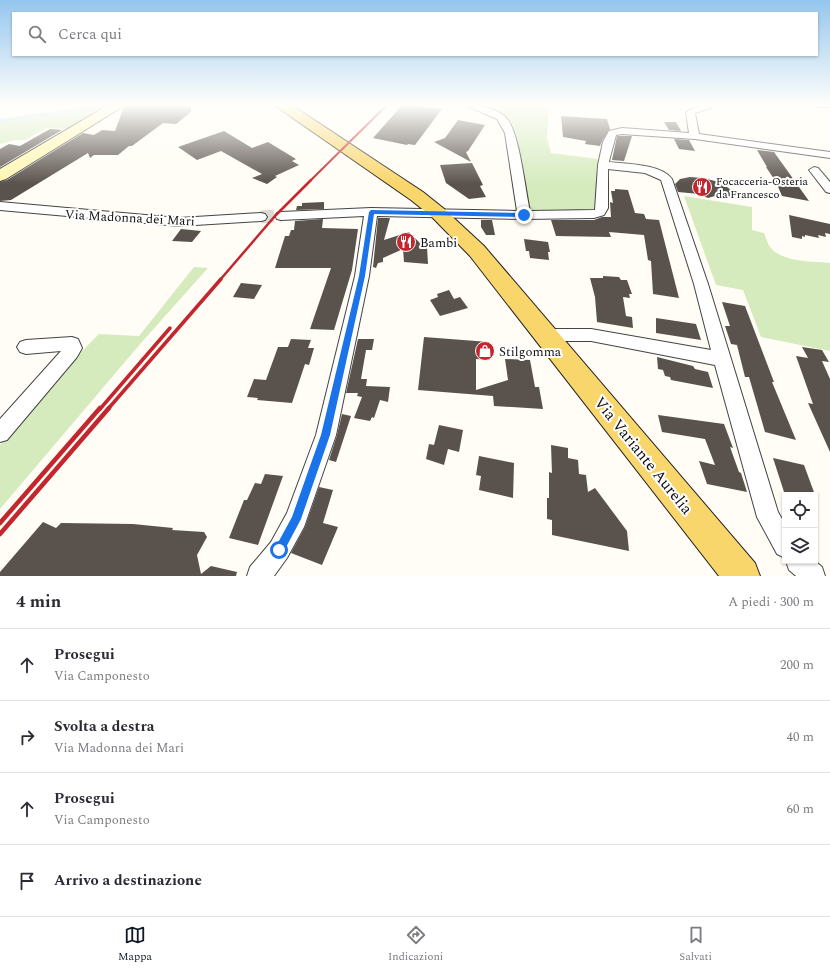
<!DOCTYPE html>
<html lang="it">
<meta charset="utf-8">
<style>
body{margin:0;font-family:Spectral,serif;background:#f2f2f3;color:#2b2b33}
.controls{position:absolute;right:12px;bottom:12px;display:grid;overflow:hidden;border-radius:0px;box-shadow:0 1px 3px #0004}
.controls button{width:36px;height:36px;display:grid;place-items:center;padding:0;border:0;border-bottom:1px solid #e1e1e2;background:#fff;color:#2b2b33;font:20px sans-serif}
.stop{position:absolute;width:12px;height:12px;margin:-9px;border:3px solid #1a73e8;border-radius:50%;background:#fff}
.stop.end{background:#1a73e8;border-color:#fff;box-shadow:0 1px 4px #0008}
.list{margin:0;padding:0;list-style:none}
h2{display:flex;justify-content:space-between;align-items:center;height:52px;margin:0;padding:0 16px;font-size:17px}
h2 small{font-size:13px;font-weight:400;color:#7c7c81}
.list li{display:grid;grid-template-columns:26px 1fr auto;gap:12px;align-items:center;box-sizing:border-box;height:72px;padding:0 16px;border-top:1px solid #e1e1e2}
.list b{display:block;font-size:15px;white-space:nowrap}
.list p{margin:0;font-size:13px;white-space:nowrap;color:#7c7c81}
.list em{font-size:13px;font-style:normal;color:#7c7c81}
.icon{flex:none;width:22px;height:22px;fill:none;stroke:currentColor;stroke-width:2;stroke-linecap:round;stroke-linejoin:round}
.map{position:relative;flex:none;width:830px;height:576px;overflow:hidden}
.search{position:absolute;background:#fff;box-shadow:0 1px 3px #0004;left:12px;right:12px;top:12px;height:44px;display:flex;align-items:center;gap:10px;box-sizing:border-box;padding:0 14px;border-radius:0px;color:#7c7c81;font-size:15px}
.sheet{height:340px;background:#fff}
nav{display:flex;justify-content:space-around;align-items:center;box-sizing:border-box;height:56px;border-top:1px solid #e1e1e2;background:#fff;font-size:11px;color:#7c7c81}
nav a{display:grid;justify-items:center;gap:2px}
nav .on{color:#111827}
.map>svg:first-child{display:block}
</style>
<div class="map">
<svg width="830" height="576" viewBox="0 0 830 576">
<rect width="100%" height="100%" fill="#fffdf5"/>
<g fill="#d5ebbd">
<path d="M475,104H549L547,138L551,153L598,159L596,208L593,210L535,212L526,207L512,128C506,113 489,109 475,104Z"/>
<path d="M104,108L66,129L46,128L25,140H14L0,144V122Z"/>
<path d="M684,196L752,207V230L764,233C766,237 767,243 770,247C783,263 812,261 830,263V351L761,337L743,290L716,285Z"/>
<path d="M194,267L208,268L141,343L0,509V445L82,351L99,334L139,336Z"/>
</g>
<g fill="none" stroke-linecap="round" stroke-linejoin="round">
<path fill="#b9e0f7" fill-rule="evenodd" d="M103,104H121L117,106L0,123V119Z"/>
</g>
<g fill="#5a524d">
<path d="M125,104H133V106L156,104H191V112L176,124L163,123L132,146H129L118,155H94L90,158L88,153L11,200L0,201V182L7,180L83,133L94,135L102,130L115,131Z"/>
<path d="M403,104L442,109L415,145L408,144L407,145L373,138Z"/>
<path d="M561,116L607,119L610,129L602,141L600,146L585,144L586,141L563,137Z"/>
<path d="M458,120L485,125L468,151L466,152L471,162L434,142L445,138Z"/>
<path d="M664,122H676L681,131L669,130Z"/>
<path d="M50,129L62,130L0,167V149L9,144L20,146Z"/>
<path d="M224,131L252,148L268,142L296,159L292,161L299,165L275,176L277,177L267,184L252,178L262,174L221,151L197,160L178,147Z"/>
<path d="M617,136H632L624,161L612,160Z"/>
<path d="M674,139L689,140L695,151L679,149Z"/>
<path d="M757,150L774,152L809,201L782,196L776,182L766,167H767Z"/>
<path d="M472,163L483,185L480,186L486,197L469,199L446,183L440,165Z"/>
<path d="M690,177L703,178L719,182L747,200L715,196L708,198L699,194L678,192L675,184L680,179Z"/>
<path d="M615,189L628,190L635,213L644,214L646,219L659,220L679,298L653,294L651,261L648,260L644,235L609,232L611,237L556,236L551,220H594L602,217H611L610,202L613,203L611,191H615Z"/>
<path d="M324,202V209L296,210L297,206H302V203Z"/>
<path d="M789,215L830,224V234L825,233L826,237L818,235L819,238L805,235V237L802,236V239L792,237Z"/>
<path d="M378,218H390L384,240L409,232L424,247H427L428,264L404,262L403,249L383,258V262L378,263L376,268L373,267Z"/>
<path d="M323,219L322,228L358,229L352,270L334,330L310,329L331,268H275L285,236H289L291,230H294L295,221Z"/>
<path d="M481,220H492L495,235H486L481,227Z"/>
<path d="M181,229L201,231L192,242L172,241Z"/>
<path d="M524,239L548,242L550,252H548L549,260L530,258L529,251H526Z"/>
<path d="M603,276L619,277L621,280H627L632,294H629L630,298L623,297L626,316L632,317L633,328L597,322L595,297L590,278H603Z"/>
<path d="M241,283L262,285L254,299L233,297Z"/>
<path d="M449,290L454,299L460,297L468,308L440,316L430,300L438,297L437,294Z"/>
<path d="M722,302L745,306L774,382H772L796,440L765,432L749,377H745L737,345L731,344L725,326H730Z"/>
<path d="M656,318L696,324L701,340L656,333Z"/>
<path d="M424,337L489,342L490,360L476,359V390L508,380L505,359L530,360L535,387H539L543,409L494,406L493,396L418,390Z"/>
<path d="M291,339L311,340L308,348H314L309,365L305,364L292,403L257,400L258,398L247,397L254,379L266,380L278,347H288Z"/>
<path d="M358,339H374L372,350H366L361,379H367L366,386L390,387L388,402L380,400L374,418L372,417L370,421L354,418L362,397L357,396L358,393H346Z"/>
<path d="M802,347L822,350L829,362L822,361L830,379V452L808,403L813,404L796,356L808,358Z"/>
<path d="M657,357L693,366L695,369L708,372L713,388L671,380L670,377L665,376L663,370L658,369Z"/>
<path d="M342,414L351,416L336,462L329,460L337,435Z"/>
<path d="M658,415L724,424L733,448L730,447L739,472L741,473L747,492L707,484L699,461L715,465L705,439L662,432Z"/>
<path d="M439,425L463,430L459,452L448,449L444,465L426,459L429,444L434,445Z"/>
<path d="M551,445L568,448V458L578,460L579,474L586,475L588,492L595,488L627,531L629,551L552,535V520L547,519V498H549V472L552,473Z"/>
<path d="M479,456L514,463L513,498L479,490L481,476L476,475Z"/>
<path d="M773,458L804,465L815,495H785Z"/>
<path d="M265,474L283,476L258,545L229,538L244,500H247L255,483L261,484Z"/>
<path d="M319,487L333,490L323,523L338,527L322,565L291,553L305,527Z"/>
<path d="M43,522L56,528L61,523L133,524L173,528L172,530L204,532L207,537L197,555L201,574L211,566L237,572L236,576H0V572Z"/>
</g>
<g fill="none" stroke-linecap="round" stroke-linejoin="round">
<path stroke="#dbdad3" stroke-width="13" stroke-dasharray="13 6" stroke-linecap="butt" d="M261,217L281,216"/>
<g stroke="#444" stroke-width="2">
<g id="street">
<path d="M466,104C478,104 501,110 508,120C520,137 525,189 530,211L595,210L598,165L603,142L609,131L622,128L689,133L686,112L703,104H711L712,106L711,108L695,113L699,134L830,152V158L695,139L622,134L616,135L609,161V162C627,164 661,164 672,179L708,284L778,512L785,524V558L777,554L757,517L715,365L591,341H546L540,340L538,335L540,330L546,329H591L711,350L694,284L661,180L645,173L608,169V208L604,215L594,218L524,219L377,216L369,276L336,435L304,527L287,558L274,576H247L250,567L271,542L287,513L316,435L355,276L364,216L281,220L277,219L275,216L277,213L281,212L371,208L517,211L505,133L497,119L467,106Z"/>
<path d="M814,104H830V107H818Z"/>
<path d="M814,167L818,168L830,182V193L826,192L809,170Z"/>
<path d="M0,202L179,218L261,213L265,214L267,217L265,220L261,221L179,226L0,210Z"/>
<path d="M72,337L78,339L82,348L77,357L7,440L0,442V419L61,351L26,354L20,352L17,347L20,342L26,340Z"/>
<path d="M786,561H815L822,567L825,576H796L789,570Z"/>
</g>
</g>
<g stroke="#333" stroke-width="2">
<path id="secondary" d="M110,104H124L122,107L6,179L0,181V169Z"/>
</g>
<g stroke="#222" stroke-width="2">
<path id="primary" d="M276,104H290L423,192L443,208L484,246L755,563L760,576H719L470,256L431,216L411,200L277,107Z"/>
</g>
<use href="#street" fill="#fff" fill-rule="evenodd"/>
<use href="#secondary" fill="#fff6b0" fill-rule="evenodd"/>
<use href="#primary" fill="#f9d66b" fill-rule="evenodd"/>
<path stroke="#c4262e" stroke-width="2" d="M310,181L388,104"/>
<path stroke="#c4262e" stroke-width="2.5" d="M220,280L275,216L311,180"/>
<g stroke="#c4262e" stroke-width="3.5">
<path d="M100,409L170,328"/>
<path d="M108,409L221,279"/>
</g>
<g stroke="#c4262e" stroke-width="4.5">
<path d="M0,523L100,408"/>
<path d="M0,534L109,408"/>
</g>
</g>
<linearGradient id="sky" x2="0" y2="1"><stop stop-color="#95c6ee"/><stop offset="0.57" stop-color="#fffefa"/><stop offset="1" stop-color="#fffefa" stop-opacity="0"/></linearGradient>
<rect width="830" height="184" fill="url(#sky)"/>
<path fill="#1a73e8" d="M371,210L524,213L526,215L524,217L374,214L365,276L330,435L301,519L283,553L279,555L276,553L274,550L292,517L321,435L359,276L369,212Z"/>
<defs>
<g id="restaurant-disc" transform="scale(1)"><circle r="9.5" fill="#c4262e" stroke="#fff"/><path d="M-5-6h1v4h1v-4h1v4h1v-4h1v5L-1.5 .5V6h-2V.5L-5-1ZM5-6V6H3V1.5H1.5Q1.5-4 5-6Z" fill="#fff"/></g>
<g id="shop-disc" transform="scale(1)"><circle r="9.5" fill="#c4262e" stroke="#fff"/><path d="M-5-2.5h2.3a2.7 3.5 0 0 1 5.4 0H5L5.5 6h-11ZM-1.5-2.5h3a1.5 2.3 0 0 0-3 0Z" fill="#fff"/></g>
</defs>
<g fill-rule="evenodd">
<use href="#restaurant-disc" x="702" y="187"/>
<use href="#restaurant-disc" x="406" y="242"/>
<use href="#shop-disc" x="485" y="351"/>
</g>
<g text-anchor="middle" stroke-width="4" stroke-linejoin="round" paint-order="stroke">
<g font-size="11" fill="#111" stroke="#fff" text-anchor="start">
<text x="716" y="185">Focacceria-Osteria<tspan x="716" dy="13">da Francesco</tspan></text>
</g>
<g font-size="13" fill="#111" stroke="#fff">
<text transform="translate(130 217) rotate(3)" y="5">Via Madonna dei Mari</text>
</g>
<g font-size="13" fill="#111" stroke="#fff" text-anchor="start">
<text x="420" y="247">Bambi</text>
<text x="499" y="356">Stilgomma</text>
</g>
<g font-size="16" fill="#111" stroke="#fff">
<text transform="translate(644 455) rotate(51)" y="6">Via Variante Aurelia</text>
</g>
</g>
</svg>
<div class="controls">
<button><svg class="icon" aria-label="locate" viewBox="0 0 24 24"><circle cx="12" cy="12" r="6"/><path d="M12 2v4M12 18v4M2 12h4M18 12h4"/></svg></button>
<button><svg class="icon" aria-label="layers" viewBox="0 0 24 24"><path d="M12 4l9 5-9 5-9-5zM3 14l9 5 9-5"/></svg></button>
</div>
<div class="stop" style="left:279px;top:550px"></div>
<div class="stop end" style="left:524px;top:215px"></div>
<div class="search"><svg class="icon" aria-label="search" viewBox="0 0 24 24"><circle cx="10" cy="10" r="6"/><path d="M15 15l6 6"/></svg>Cerca qui</div>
</div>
<section class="sheet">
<h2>4 min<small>A piedi · 300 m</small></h2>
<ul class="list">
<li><svg class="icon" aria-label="ahead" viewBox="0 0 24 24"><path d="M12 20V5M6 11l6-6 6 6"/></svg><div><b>Prosegui</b><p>Via Camponesto</p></div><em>200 m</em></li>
<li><svg class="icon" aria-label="right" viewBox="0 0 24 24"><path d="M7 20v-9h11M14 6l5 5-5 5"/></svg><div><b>Svolta a destra</b><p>Via Madonna dei Mari</p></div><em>40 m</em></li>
<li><svg class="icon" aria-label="ahead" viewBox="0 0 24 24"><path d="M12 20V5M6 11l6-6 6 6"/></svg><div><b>Prosegui</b><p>Via Camponesto</p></div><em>60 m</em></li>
<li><svg class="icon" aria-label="arrive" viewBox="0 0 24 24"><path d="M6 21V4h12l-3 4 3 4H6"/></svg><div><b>Arrivo a destinazione</b></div></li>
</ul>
</section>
<nav>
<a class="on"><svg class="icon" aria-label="map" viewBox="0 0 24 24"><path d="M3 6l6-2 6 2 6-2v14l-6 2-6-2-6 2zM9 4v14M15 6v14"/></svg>Mappa</a>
<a><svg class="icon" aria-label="directions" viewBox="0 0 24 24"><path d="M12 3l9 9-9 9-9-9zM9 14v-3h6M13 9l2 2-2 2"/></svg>Indicazioni</a>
<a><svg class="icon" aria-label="saved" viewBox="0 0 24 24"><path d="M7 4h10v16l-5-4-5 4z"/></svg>Salvati</a>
</nav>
